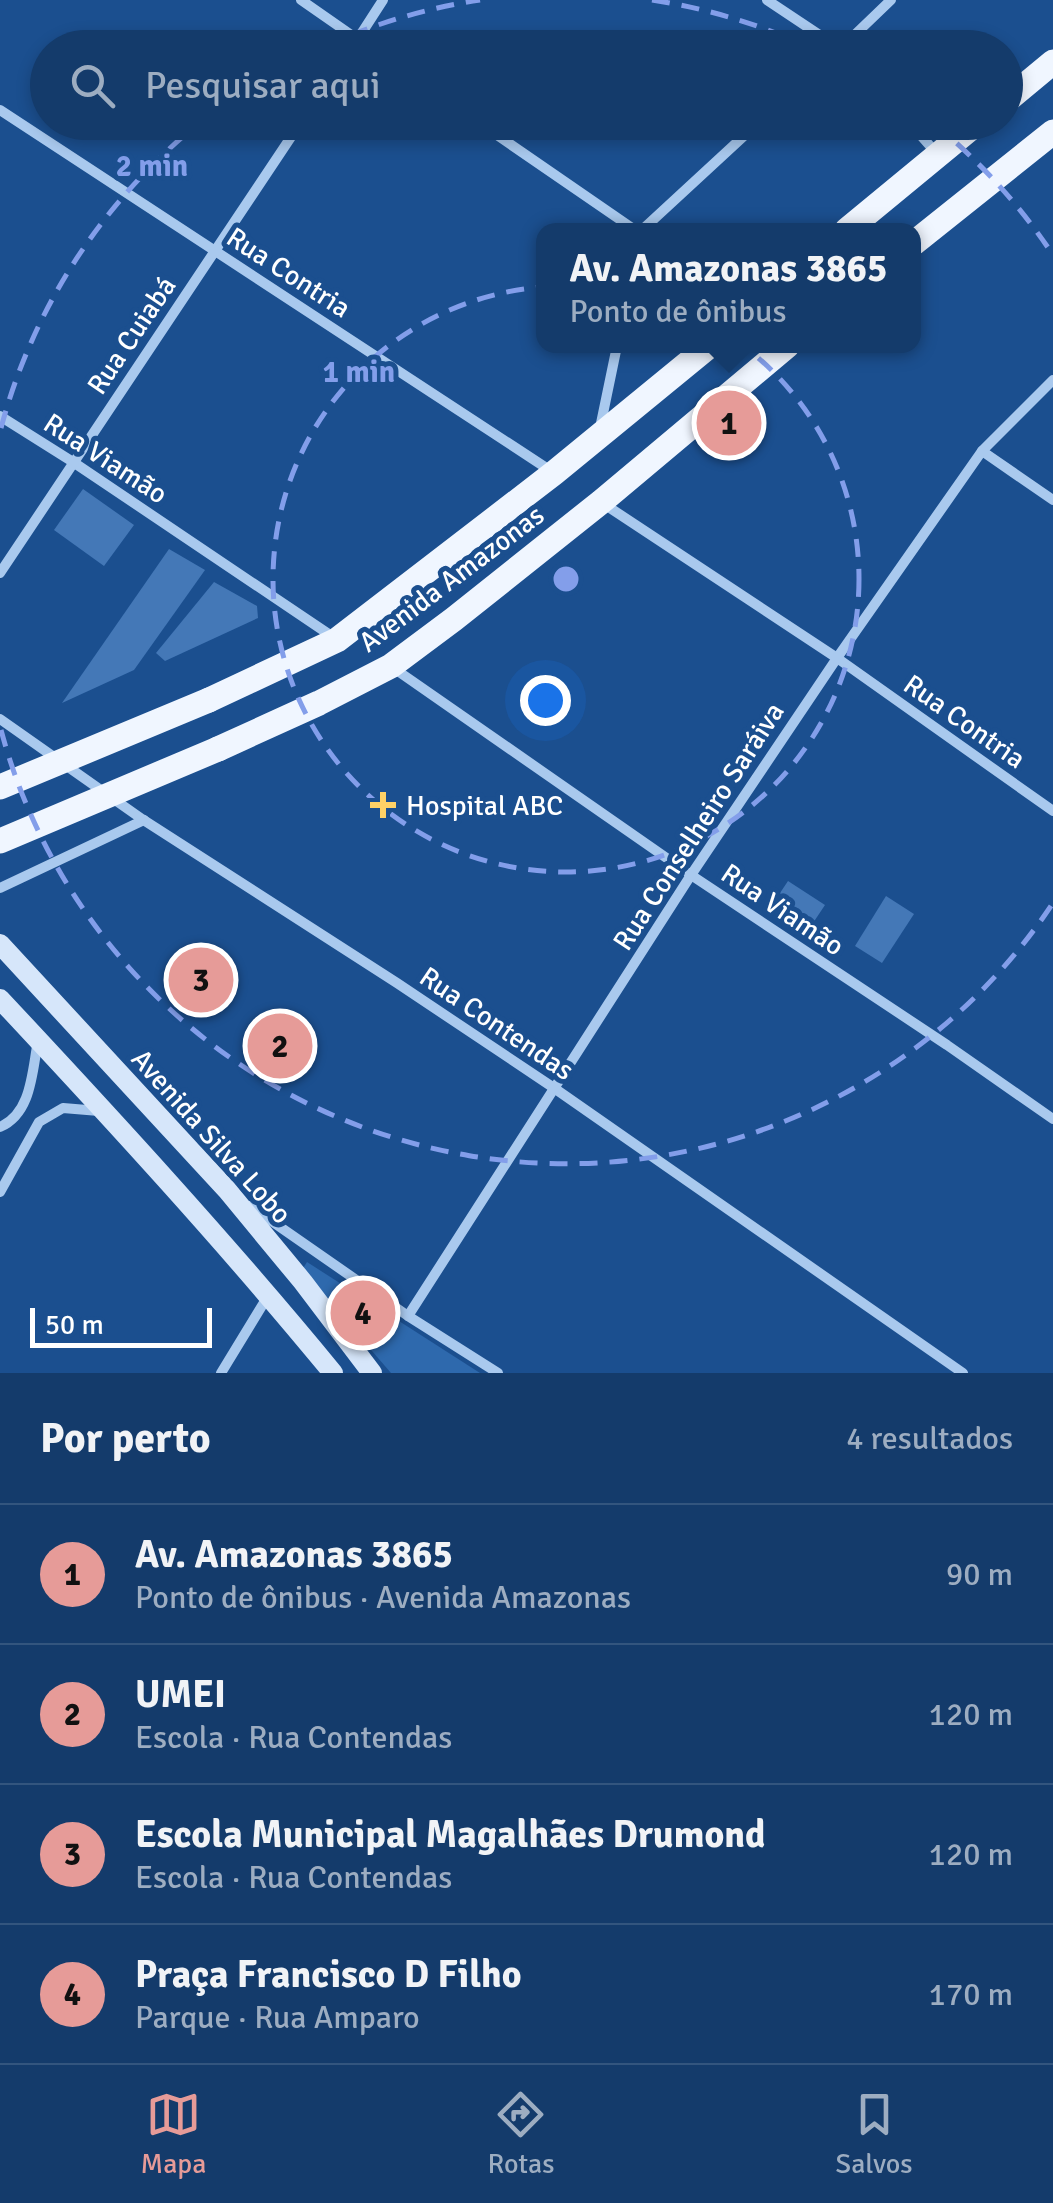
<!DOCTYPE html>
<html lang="pt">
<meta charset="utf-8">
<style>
body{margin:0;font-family:Signika,sans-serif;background:#1d4271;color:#f1f3f6}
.scale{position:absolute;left:30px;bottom:25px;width:182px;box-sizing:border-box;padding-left:10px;border:5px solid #fff;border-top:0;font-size:28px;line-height:35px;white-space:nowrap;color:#fff;-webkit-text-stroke:8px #1b4f8f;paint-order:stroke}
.you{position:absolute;left:545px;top:700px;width:35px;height:35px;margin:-25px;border:8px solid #fff;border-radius:50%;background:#1a73e8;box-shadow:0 0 0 15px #1a73e833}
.badge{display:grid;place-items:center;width:65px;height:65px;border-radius:50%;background:#e69b98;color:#111;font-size:32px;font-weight:700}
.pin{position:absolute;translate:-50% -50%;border:5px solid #fff;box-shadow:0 2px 10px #0006}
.popup{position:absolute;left:536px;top:223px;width:385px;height:130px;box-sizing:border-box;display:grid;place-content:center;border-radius:20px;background:#143b6b;filter:drop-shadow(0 2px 8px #0005);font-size:32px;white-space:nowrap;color:#9dadc1}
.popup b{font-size:38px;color:#f1f3f6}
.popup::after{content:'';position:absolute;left:50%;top:100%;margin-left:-20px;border:20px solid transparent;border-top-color:#143b6b}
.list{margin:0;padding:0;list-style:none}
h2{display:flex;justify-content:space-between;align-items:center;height:130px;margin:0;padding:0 40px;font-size:42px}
h2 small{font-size:32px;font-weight:400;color:#9dadc1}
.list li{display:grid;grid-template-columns:65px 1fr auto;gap:30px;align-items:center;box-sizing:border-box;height:140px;padding:0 40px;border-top:2px solid #33557e}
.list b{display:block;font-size:38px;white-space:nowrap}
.list p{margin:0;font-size:32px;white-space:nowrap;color:#9dadc1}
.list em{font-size:32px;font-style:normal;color:#9dadc1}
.icon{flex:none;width:55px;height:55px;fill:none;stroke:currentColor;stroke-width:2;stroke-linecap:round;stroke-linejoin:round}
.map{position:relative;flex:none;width:1053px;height:1373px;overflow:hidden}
.search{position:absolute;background:#143b6b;box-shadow:0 5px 15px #0003;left:30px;right:30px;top:30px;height:110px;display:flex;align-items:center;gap:25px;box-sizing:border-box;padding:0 35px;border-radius:55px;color:#9dadc1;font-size:38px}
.sheet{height:690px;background:#143b6b}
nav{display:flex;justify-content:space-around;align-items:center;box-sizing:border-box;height:140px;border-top:2px solid #33557e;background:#143b6b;font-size:28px;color:#9dadc1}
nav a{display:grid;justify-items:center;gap:5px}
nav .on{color:#e69b98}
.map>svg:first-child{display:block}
</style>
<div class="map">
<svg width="1053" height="1373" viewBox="0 0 1053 1373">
<rect width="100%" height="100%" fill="#1b4f8f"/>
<path fill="#2e69ad" d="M307,1262L480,1373H391L302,1270Z"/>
<g fill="#4478b7">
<path d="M83,489L134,525L104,566L54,530Z"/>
<path d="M169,549L205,570L134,670L62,703Z"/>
<path d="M214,582L257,606L258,618L165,661L156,653Z"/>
<path d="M788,881L825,905L807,932L770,908Z"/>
<path d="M886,896L914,914L882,963L855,946Z"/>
</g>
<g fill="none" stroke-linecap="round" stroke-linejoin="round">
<g stroke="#a9c9ee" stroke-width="10">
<path d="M301,0L370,48"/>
<path d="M767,0L839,48"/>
<path d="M352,48L383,0"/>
<path d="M841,48L891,0"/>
<path d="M0,110L551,471"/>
<path d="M478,122L635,230"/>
<path d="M909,122L938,155"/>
<path d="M642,230L759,122"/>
<path d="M0,416L73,462L336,639"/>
<path d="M600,428L617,346"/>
<path d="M982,451L1053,500"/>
<path d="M604,504L837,658L1053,811"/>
<path d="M0,573L301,122"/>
<path d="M392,667L691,875L947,1045L1053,1119"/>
<path d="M0,719L142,819L397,983L554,1088L963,1373"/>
<path d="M0,888L144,820"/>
<path d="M0,1127C32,1113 32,1071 38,1041"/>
<path d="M0,1192L39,1122L63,1108L99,1111"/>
<path d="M250,1206L408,1316L498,1373"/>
<path d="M408,1316L691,875L837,658L982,451L1053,380"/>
<path d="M221,1373L268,1296"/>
</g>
<g stroke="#d6e6fa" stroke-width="20">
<path d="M0,944L227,1190L303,1282L372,1373"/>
<path d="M0,999C114,1121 227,1244 333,1373"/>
</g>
<g stroke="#f0f6ff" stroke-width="25">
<path d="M1006,101L1053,62"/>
<path d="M847,230L978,122"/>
<path d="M914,243L1053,132"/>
<path d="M209,700L337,640L554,473L709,346"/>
<path d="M218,749L319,703L391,666L454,619L601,502L787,346"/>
</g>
<g stroke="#f0f6ff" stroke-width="25">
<path d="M0,787L209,700"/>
<path d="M0,841L218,749"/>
</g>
</g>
<g fill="none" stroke="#839eea" stroke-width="5" stroke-dasharray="18 12">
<circle cx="566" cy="579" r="293"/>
<path d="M1051 906A585 585 0 0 1 1 730M1 428A585 585 0 0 1 198 124M323 47A585 585 0 0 1 480 0M652 0A585 585 0 0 1 809 47M934 124A585 585 0 0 1 1051 252"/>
</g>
<path fill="#ffd166" stroke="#1b4f8f" stroke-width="4" d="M378 790h10v10h10v10h-10v10h-10v-10h-10v-10h10z"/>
<g text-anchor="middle" stroke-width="10" stroke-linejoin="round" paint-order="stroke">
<g font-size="28" fill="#fff" stroke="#1b4f8f">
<text transform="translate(289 272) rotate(33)" y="10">Rua Contria</text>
<text transform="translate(131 335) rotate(-56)" y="10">Rua Cuiabá</text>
<text transform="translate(106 458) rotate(33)" y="10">Rua Viamão</text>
<text transform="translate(451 578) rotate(-37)" y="10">Avenida Amazonas</text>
<text transform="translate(965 721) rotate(35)" y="10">Rua Contria</text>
<text transform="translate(698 826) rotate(-57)" y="10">Rua Conselheiro Saráiva</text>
<text transform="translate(783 909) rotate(34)" y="10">Rua Viamão</text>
<text transform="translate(497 1023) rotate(34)" y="10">Rua Contendas</text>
<text transform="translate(212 1136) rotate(48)" y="10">Avenida Silva Lobo</text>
</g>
<g font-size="28" fill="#fff" stroke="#1b4f8f" text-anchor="start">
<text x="406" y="815">Hospital ABC</text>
</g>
</g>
<circle cx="566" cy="579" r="15" fill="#839eea" stroke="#1b4f8f" stroke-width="5"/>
<g font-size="30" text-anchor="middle" font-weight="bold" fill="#839eea" stroke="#1b4f8f" stroke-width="10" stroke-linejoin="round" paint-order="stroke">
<text x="152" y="176">2 min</text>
<text x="359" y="382">1 min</text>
</g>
</svg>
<div class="scale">50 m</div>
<div class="you"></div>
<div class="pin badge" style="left:729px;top:423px">1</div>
<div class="popup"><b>Av. Amazonas 3865</b>Ponto de ônibus</div>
<div class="pin badge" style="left:280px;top:1046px">2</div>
<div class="pin badge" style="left:201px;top:980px">3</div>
<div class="pin badge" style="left:363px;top:1313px">4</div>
<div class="search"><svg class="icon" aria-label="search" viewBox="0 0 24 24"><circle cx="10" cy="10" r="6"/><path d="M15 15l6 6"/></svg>Pesquisar aqui</div>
</div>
<section class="sheet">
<h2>Por perto<small>4 resultados</small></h2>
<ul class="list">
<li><span class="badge">1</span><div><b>Av. Amazonas 3865</b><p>Ponto de ônibus · Avenida Amazonas</p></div><em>90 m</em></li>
<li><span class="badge">2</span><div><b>UMEI</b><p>Escola · Rua Contendas</p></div><em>120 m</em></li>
<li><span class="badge">3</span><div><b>Escola Municipal Magalhães Drumond</b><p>Escola · Rua Contendas</p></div><em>120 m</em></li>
<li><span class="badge">4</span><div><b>Praça Francisco D Filho</b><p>Parque · Rua Amparo</p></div><em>170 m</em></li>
</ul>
</section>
<nav>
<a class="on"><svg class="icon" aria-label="map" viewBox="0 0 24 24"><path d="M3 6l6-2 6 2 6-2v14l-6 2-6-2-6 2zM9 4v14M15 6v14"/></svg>Mapa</a>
<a><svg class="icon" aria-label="directions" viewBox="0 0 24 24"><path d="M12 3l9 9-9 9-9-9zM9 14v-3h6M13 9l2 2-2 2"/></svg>Rotas</a>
<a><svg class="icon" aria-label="saved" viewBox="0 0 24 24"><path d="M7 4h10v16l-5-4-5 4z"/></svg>Salvos</a>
</nav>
